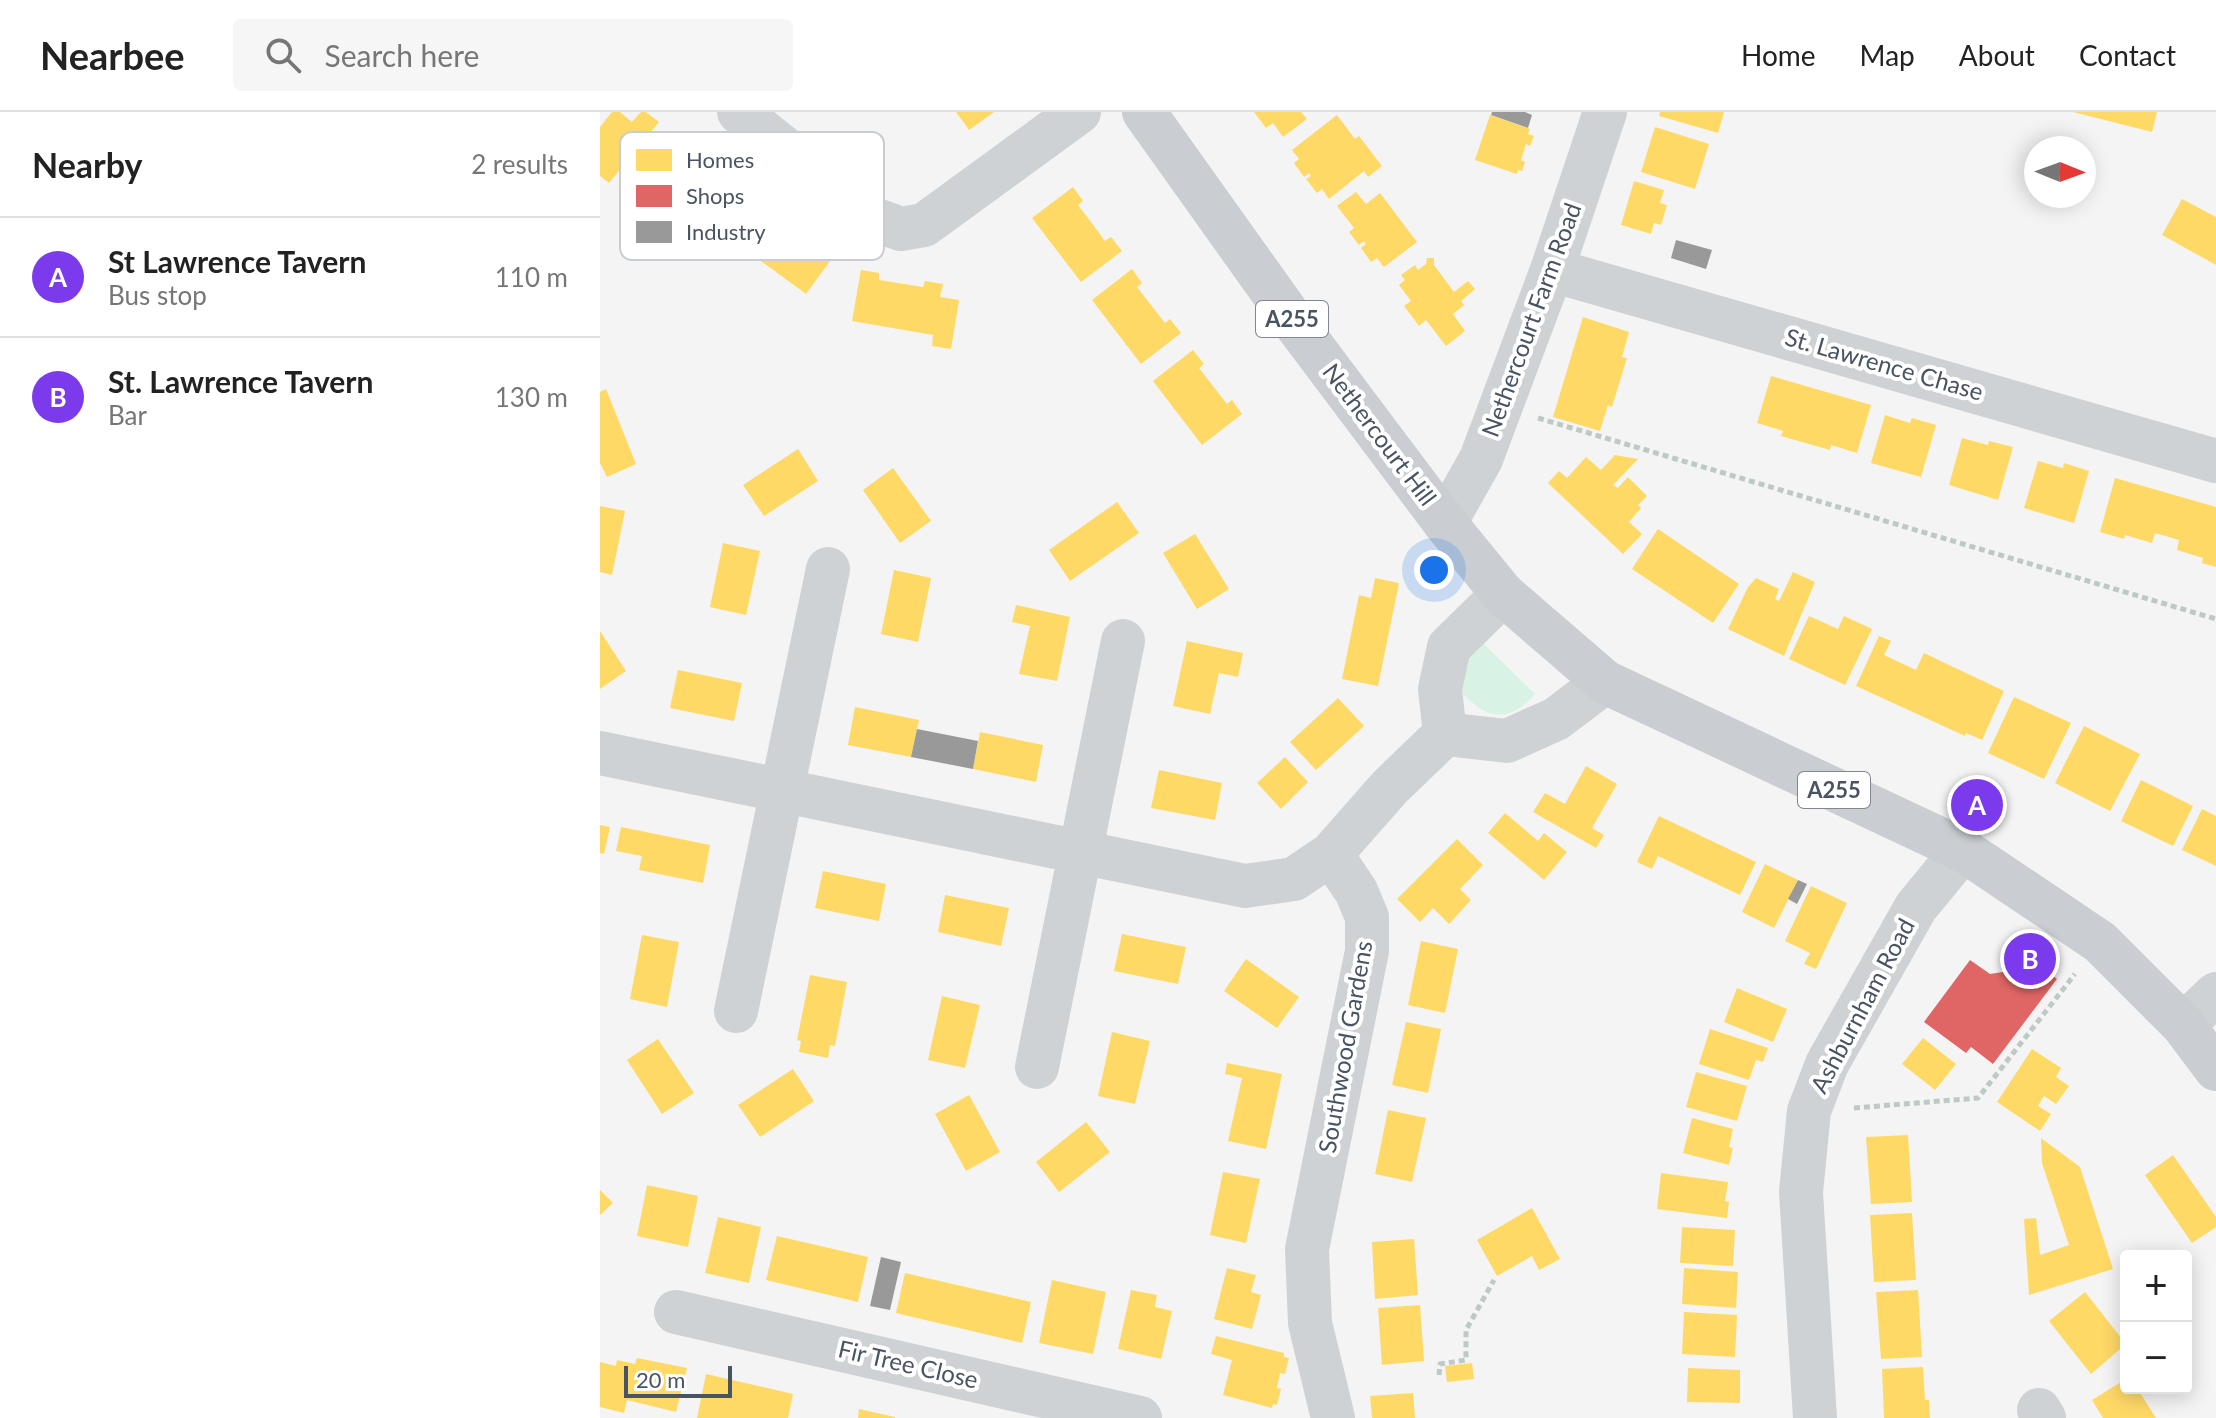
<!DOCTYPE html>
<meta charset="utf-8">
<style>
body{margin:0;font-family:Lato,sans-serif;background:#f6f6f6;color:#222}
.controls{position:absolute;right:24px;bottom:24px;display:grid;overflow:hidden;border-radius:8px;box-shadow:0 4px 20px #0003}
.controls button{width:72px;height:72px;display:grid;place-items:center;padding:0;border:0;border-bottom:2px solid #e0e0e0;background:#fff;color:#222;font:40px sans-serif}
.compass{position:absolute;left:1424px;top:24px;width:72px;height:72px;border-radius:50%;background:#fff;box-shadow:0 4px 20px #0003;rotate:91deg}
.scale{position:absolute;left:24px;bottom:20px;width:108px;box-sizing:border-box;padding-left:8px;border:4px solid #495462;border-top:0;font-size:22px;line-height:28px;white-space:nowrap;color:#495462;-webkit-text-stroke:6px #fff;paint-order:stroke}
.you{position:absolute;left:834px;top:458px;width:28px;height:28px;margin:-20px;border:6px solid #fff;border-radius:50%;background:#1a73e8;box-shadow:0 0 0 12px #1a73e833}
.badge{display:grid;place-items:center;width:52px;height:52px;border-radius:50%;background:#7c3aed;color:#fff;font-size:26px;font-weight:700}
.pin{position:absolute;translate:-50% -50%;border:4px solid #fff;box-shadow:0 2px 8px #0006}
.list{margin:0;padding:0;list-style:none}
h2{display:flex;justify-content:space-between;align-items:center;height:104px;margin:0;padding:0 32px;font-size:34px}
h2 small{font-size:26px;font-weight:400;color:#767676}
.list li{display:grid;grid-template-columns:52px 1fr auto;gap:24px;align-items:center;box-sizing:border-box;height:120px;padding:0 32px;border-top:2px solid #e0e0e0}
.list b{display:block;font-size:30px;white-space:nowrap}
.list p{margin:0;font-size:26px;white-space:nowrap;color:#767676}
.list em{font-size:26px;font-style:normal;color:#767676}
.icon{flex:none;width:44px;height:44px;fill:none;stroke:currentColor;stroke-width:2;stroke-linecap:round;stroke-linejoin:round}
.map{position:relative;flex:none;width:1616px;height:1306px;overflow:hidden}
header{display:flex;align-items:center;gap:48px;box-sizing:border-box;height:112px;padding:0 40px;background:#fff;border-bottom:2px solid #e0e0e0}
header strong{font-size:38px}
nav{display:flex;gap:44px;margin-inline-start:auto;font-size:28px}
.search{width:560px;height:72px;background:#f6f6f6;display:flex;align-items:center;gap:20px;box-sizing:border-box;padding:0 28px;border-radius:8px;color:#767676;font-size:30px}
main{display:flex}
aside{flex:1;background:#fff}
.map>svg:first-child{display:block}
</style>
<header>
<strong>Nearbee</strong>
<div class="search"><svg class="icon" aria-label="search" viewBox="0 0 24 24"><circle cx="10" cy="10" r="6"/><path d="M15 15l6 6"/></svg>Search here</div>
<nav><a>Home</a><a>Map</a><a>About</a><a>Contact</a></nav>
</header>
<main>
<aside>
<h2>Nearby<small>2 results</small></h2>
<ul class="list">
<li><span class="badge">A</span><div><b>St Lawrence Tavern</b><p>Bus stop</p></div><em>110 m</em></li>
<li><span class="badge">B</span><div><b>St. Lawrence Tavern</b><p>Bar</p></div><em>130 m</em></li>
</ul>
</aside>
<div class="map">
<svg width="1616" height="1306" viewBox="0 0 1616 1306">
<rect width="100%" height="100%" fill="#f4f4f4"/>
<path fill="#d8f3e5" d="M882,530L935,582C908,613 884,607 859,577L865,541Z"/>
<g fill="#ffd966">
<path d="M12,0H20L32,10L41,0H46L59,10L9,71L0,64V15Z"/>
<path d="M356,0H394L369,18Z"/>
<path d="M654,0H701L707,7L683,25L673,11L666,16Z"/>
<path d="M1060,0H1124L1118,21L1059,4Z"/>
<path d="M1473,0H1557L1552,20Z"/>
<path d="M737,3L755,27L759,24L782,54L768,65L764,59L729,87L722,77L717,81L706,67L711,64L709,61L704,65L694,51L699,47L692,38Z"/>
<path d="M890,3L930,17L928,22L934,24L930,34L926,32L921,48L925,50L922,59L918,58L917,62L875,48Z"/>
<path d="M1055,15L1109,32L1095,77L1041,60Z"/>
<path d="M1034,69L1064,78L1060,91L1067,93L1061,113L1054,111L1051,122L1021,113Z"/>
<path d="M473,75L483,89L478,93L491,110L505,129L511,125L522,139L481,170L432,106Z"/>
<path d="M756,80L766,92L780,81L817,130L784,155L777,146L771,150L761,136L766,132L764,129L759,133L749,120L754,116L737,94Z"/>
<path d="M1582,87L1616,105V153L1562,123Z"/>
<path d="M169,92L185,103L181,108L217,136L222,130L236,141L206,182L139,133Z"/>
<path d="M827,146H834V153L854,180L868,169L875,177L861,189L864,193L853,202L865,219L846,234L826,208L819,214L804,194L811,189L799,173L805,168L801,163L815,153L818,158L826,152Z"/>
<path d="M532,157L542,171L537,175L565,211L570,207L581,221L541,252L492,188Z"/>
<path d="M261,158L279,161V168L323,175L325,169L343,172L340,185L359,188L351,237L332,234L333,223L252,209Z"/>
<path d="M983,205L1029,220L1022,245L1027,246L1012,295L1008,293L1000,319L953,305Z"/>
<path d="M593,238L604,252L599,256L627,292L632,288L642,302L602,333L553,269Z"/>
<path d="M1171,264L1271,293L1257,341L1231,333L1230,338L1181,324L1183,319L1157,311Z"/>
<path d="M6,277L36,352L7,365L0,351V280Z"/>
<path d="M1285,303L1310,311L1312,306L1336,313L1321,365L1271,351Z"/>
<path d="M1362,326L1388,333L1389,329L1413,335L1398,388L1349,373Z"/>
<path d="M198,337L218,369L164,404L143,373Z"/>
<path d="M1015,343L1038,347L1013,373L1018,376L1028,365L1047,384L1038,393L1041,396L1029,410L1042,422L1023,442L948,371L959,359L967,366L986,345L1001,358Z"/>
<path d="M1438,349L1463,356L1464,351L1489,359L1474,411L1424,396Z"/>
<path d="M293,356L331,409L300,431L263,378Z"/>
<path d="M1515,366L1616,395V455L1602,451L1603,446L1577,438L1579,428L1555,421L1552,431L1525,423L1524,427L1500,420Z"/>
<path d="M517,390L539,421L470,469L449,438Z"/>
<path d="M0,394L25,399L12,463L0,460Z"/>
<path d="M1058,417L1139,472L1113,511L1032,457Z"/>
<path d="M595,422L629,477L597,497L563,441Z"/>
<path d="M123,431L160,439L146,503L110,495Z"/>
<path d="M294,458L331,466L318,530L281,522Z"/>
<path d="M1193,460L1215,470L1184,544L1128,517L1148,475L1156,466L1179,477L1175,487L1179,489Z"/>
<path d="M775,466L799,471L778,574L742,567L759,483L771,486Z"/>
<path d="M416,493L470,505L457,569L419,562L430,514L412,510Z"/>
<path d="M1209,504L1238,517L1244,504L1272,517L1245,573L1189,547Z"/>
<path d="M0,519L26,559L0,577Z"/>
<path d="M1279,524L1291,529L1284,543L1316,558L1324,541L1404,579L1382,628L1366,621L1365,624L1256,574Z"/>
<path d="M587,529L643,541L638,565L619,561L610,602L573,594Z"/>
<path d="M78,558L142,571L134,609L70,596Z"/>
<path d="M1414,585L1471,611L1444,667L1388,641Z"/>
<path d="M738,586L764,614L716,658L690,630Z"/>
<path d="M255,595L319,608L311,645L248,633Z"/>
<path d="M1484,614L1540,642L1510,699L1455,671Z"/>
<path d="M380,620L443,633L436,670L373,657Z"/>
<path d="M685,645L708,670L681,697L657,671Z"/>
<path d="M986,654L1017,672L992,716L1004,723L996,736L933,700L945,681L965,692Z"/>
<path d="M559,658L622,671L615,708L551,696Z"/>
<path d="M1541,668L1593,694L1573,734L1521,709Z"/>
<path d="M1602,697L1616,704V754L1582,738Z"/>
<path d="M905,701L938,729L944,721L967,740L944,768L888,721Z"/>
<path d="M1059,704L1156,750L1140,783L1058,744L1052,757L1037,750Z"/>
<path d="M0,713L10,715L4,742L0,741Z"/>
<path d="M21,715L110,733L103,771L39,758L42,744L16,739Z"/>
<path d="M857,727L883,753L860,777L871,788L849,812L833,796L820,810L797,787Z"/>
<path d="M1165,752L1198,768L1174,816L1142,800Z"/>
<path d="M223,759L286,772L279,809L215,796Z"/>
<path d="M1211,774L1247,791L1216,857L1204,852L1210,841L1185,829Z"/>
<path d="M345,783L409,796L401,834L338,820Z"/>
<path d="M522,822L586,835L578,872L514,859Z"/>
<path d="M42,823L79,830L67,895L30,887Z"/>
<path d="M821,829L858,837L845,901L808,893Z"/>
<path d="M646,847L699,885L677,916L624,879Z"/>
<path d="M210,863L247,870L235,934L230,933L228,946L199,940L201,929L197,928Z"/>
<path d="M1137,876L1187,897L1173,930L1124,910Z"/>
<path d="M342,884L380,893L365,956L328,948Z"/>
<path d="M806,910L841,917L828,981L792,973Z"/>
<path d="M1110,917L1168,936L1163,950L1156,948L1149,968L1099,952Z"/>
<path d="M512,920L550,929L535,992L498,984Z"/>
<path d="M1323,926L1356,952L1335,978L1302,952Z"/>
<path d="M58,927L94,981L62,1002L27,948Z"/>
<path d="M1432,937L1461,956L1456,965L1469,974L1456,992L1444,984L1438,994L1451,1002L1440,1019L1397,990Z"/>
<path d="M627,951L682,962L666,1037L628,1029L642,966L625,962Z"/>
<path d="M193,957L214,989L160,1025L138,993Z"/>
<path d="M1096,960L1147,974L1137,1009L1086,995Z"/>
<path d="M369,983L400,1040L366,1059L335,1002Z"/>
<path d="M788,998L826,1006L812,1070L775,1062Z"/>
<path d="M1092,1006L1133,1017L1129,1035L1133,1036L1129,1053L1083,1041Z"/>
<path d="M486,1010L510,1040L459,1080L436,1050Z"/>
<path d="M1308,1023L1312,1090L1271,1092L1266,1025Z"/>
<path d="M1441,1026L1480,1055L1513,1157L1429,1183L1424,1107L1436,1106L1440,1143L1469,1133L1442,1051Z"/>
<path d="M1573,1043L1616,1105V1115L1592,1131L1545,1063Z"/>
<path d="M623,1060L660,1067L646,1131L610,1123Z"/>
<path d="M1061,1061L1128,1070L1125,1089L1129,1090L1127,1106L1057,1097Z"/>
<path d="M47,1073L98,1084L88,1135L37,1124Z"/>
<path d="M0,1078L13,1091L0,1103Z"/>
<path d="M932,1096L960,1147L939,1158L932,1144L897,1164L877,1128Z"/>
<path d="M1312,1101L1316,1168L1274,1170L1270,1103Z"/>
<path d="M118,1105L161,1115L149,1171L105,1161Z"/>
<path d="M1082,1115L1135,1118L1133,1154L1080,1151Z"/>
<path d="M177,1124L268,1145L258,1190L166,1168Z"/>
<path d="M814,1127L818,1183L775,1187L772,1130Z"/>
<path d="M627,1156L656,1163L651,1180L661,1183L652,1217L614,1207Z"/>
<path d="M1084,1156L1138,1160L1136,1196L1082,1192Z"/>
<path d="M305,1161L431,1190L422,1231L296,1201Z"/>
<path d="M452,1168L506,1180L493,1242L439,1231Z"/>
<path d="M531,1178L557,1183L555,1195L572,1199L561,1247L518,1237Z"/>
<path d="M1318,1178L1322,1245L1281,1247L1276,1180Z"/>
<path d="M1485,1180L1526,1232L1491,1262L1449,1209Z"/>
<path d="M820,1193L824,1249L782,1253L778,1196Z"/>
<path d="M1084,1200L1137,1203L1135,1245L1082,1242Z"/>
<path d="M616,1224L684,1241V1245L689,1246L685,1262L680,1261L677,1276L681,1277L677,1293L673,1292L672,1296L623,1283L632,1248L611,1242Z"/>
<path d="M37,1246L87,1256L76,1300L27,1288L24,1301L0,1295V1250L16,1254L17,1248L35,1252Z"/>
<path d="M872,1251L874,1267L847,1270L845,1254Z"/>
<path d="M1323,1255L1325,1288H1329L1330,1306H1284L1282,1257Z"/>
<path d="M1088,1256L1140,1258V1291L1087,1290Z"/>
<path d="M106,1262L193,1282L188,1306H97Z"/>
<path d="M1526,1267V1276H1537L1556,1306H1503L1492,1288Z"/>
<path d="M813,1281L815,1306H772L770,1284Z"/>
<path d="M259,1297L295,1305V1306H258Z"/>
</g>
<path fill="#e06666" d="M1423,841L1457,867L1393,952L1371,935L1366,941L1324,910L1370,848L1390,862L1409,859Z"/>
<g fill="#999">
<path d="M892,0H925L932,3L928,16L891,3Z"/>
<path d="M1076,128L1112,138L1106,157L1071,146Z"/>
<path d="M317,617L378,629L373,657L311,645Z"/>
<path d="M1198,768L1207,772L1197,792L1188,787Z"/>
<path d="M281,1145L301,1150L290,1198L270,1194Z"/>
</g>
<g fill="none" stroke-linecap="round" stroke-linejoin="round">
<g stroke="#bdc9c6" stroke-width="5" stroke-dasharray="6 4" stroke-linecap="butt">
<path d="M938,306L1616,507"/>
<path d="M1254,996L1378,986L1475,862"/>
<path d="M839,1263L840,1252L866,1248V1218L894,1168"/>
</g>
<g stroke="#cfd2d4" stroke-width="44">
<path d="M139,0L271,106L301,117L324,113L479,0"/>
<path d="M952,158L1616,349"/>
<path d="M845,411L881,347L952,158L1005,0"/>
<path d="M845,622L907,629L956,607L1005,570"/>
<path d="M845,622L840,577L849,535L903,482"/>
<path d="M0,641L645,774L694,767L731,742L790,675L845,622"/>
<path d="M731,742L756,779L767,805V839L707,1137L710,1211L733,1306"/>
<path d="M136,899L228,457"/>
<path d="M1583,913L1616,882"/>
<path d="M437,955L523,529"/>
<path d="M76,1200L540,1306"/>
<path d="M1439,1298L1444,1306"/>
<path d="M1215,1306L1201,1080L1209,999L1227,952L1316,795L1363,738"/>
</g>
<path stroke="#caced2" stroke-width="44" d="M544,0L688,202L845,411L903,482L1005,570L1363,738L1500,830L1583,913L1616,957"/>
</g>
<g text-anchor="middle" stroke-width="8" stroke-linejoin="round" paint-order="stroke">
<g fill="#fff" stroke="#808791" stroke-width="2">
<rect x="656" y="189" width="72" height="36" rx="6"/>
<rect x="1198" y="660" width="72" height="36" rx="6"/>
</g>
<g font-size="22" font-weight="bold" fill="#495462">
<text x="692" y="215">A255</text>
<text x="1234" y="686">A255</text>
</g>
<g font-size="24" fill="#495462" stroke="#fff">
<text transform="translate(932 208) rotate(-70)" y="8">Nethercourt Farm Road</text>
<text transform="translate(1284 253) rotate(16)" y="8">St. Lawrence Chase</text>
<text transform="translate(779 323) rotate(53)" y="8">Nethercourt Hill</text>
<text transform="translate(1263 894) rotate(-62)" y="8">Ashburnham Road</text>
<text transform="translate(746 935) rotate(-80)" y="8">Southwood Gardens</text>
<text transform="translate(308 1253) rotate(13)" y="8">Fir Tree Close</text>
</g>
</g>
<rect x="20" y="20" width="264" height="128" rx="12" fill="#fff" stroke="#c8ccd0" stroke-width="2"/>
<rect x="36" y="37" width="36" height="22" fill="#ffd966"/>
<rect x="36" y="73" width="36" height="22" fill="#e06666"/>
<rect x="36" y="109" width="36" height="22" fill="#999"/>
<g font-size="22" fill="#495462">
<text x="86" y="56">Homes</text>
<text x="86" y="92">Shops</text>
<text x="86" y="128">Industry</text>
</g>
</svg>
<div class="controls">
<button>+</button>
<button>−</button>
</div>
<svg class="compass" viewBox="-18 -18 36 36"><path d="M0-13l5 13h-10z" fill="#e53935"/><path d="M0 13l5-13h-10z" fill="#767676"/></svg>
<div class="scale">20 m</div>
<div class="you"></div>
<div class="pin badge" style="left:1377px;top:693px">A</div>
<div class="pin badge" style="left:1430px;top:847px">B</div>
</div>
</main>
